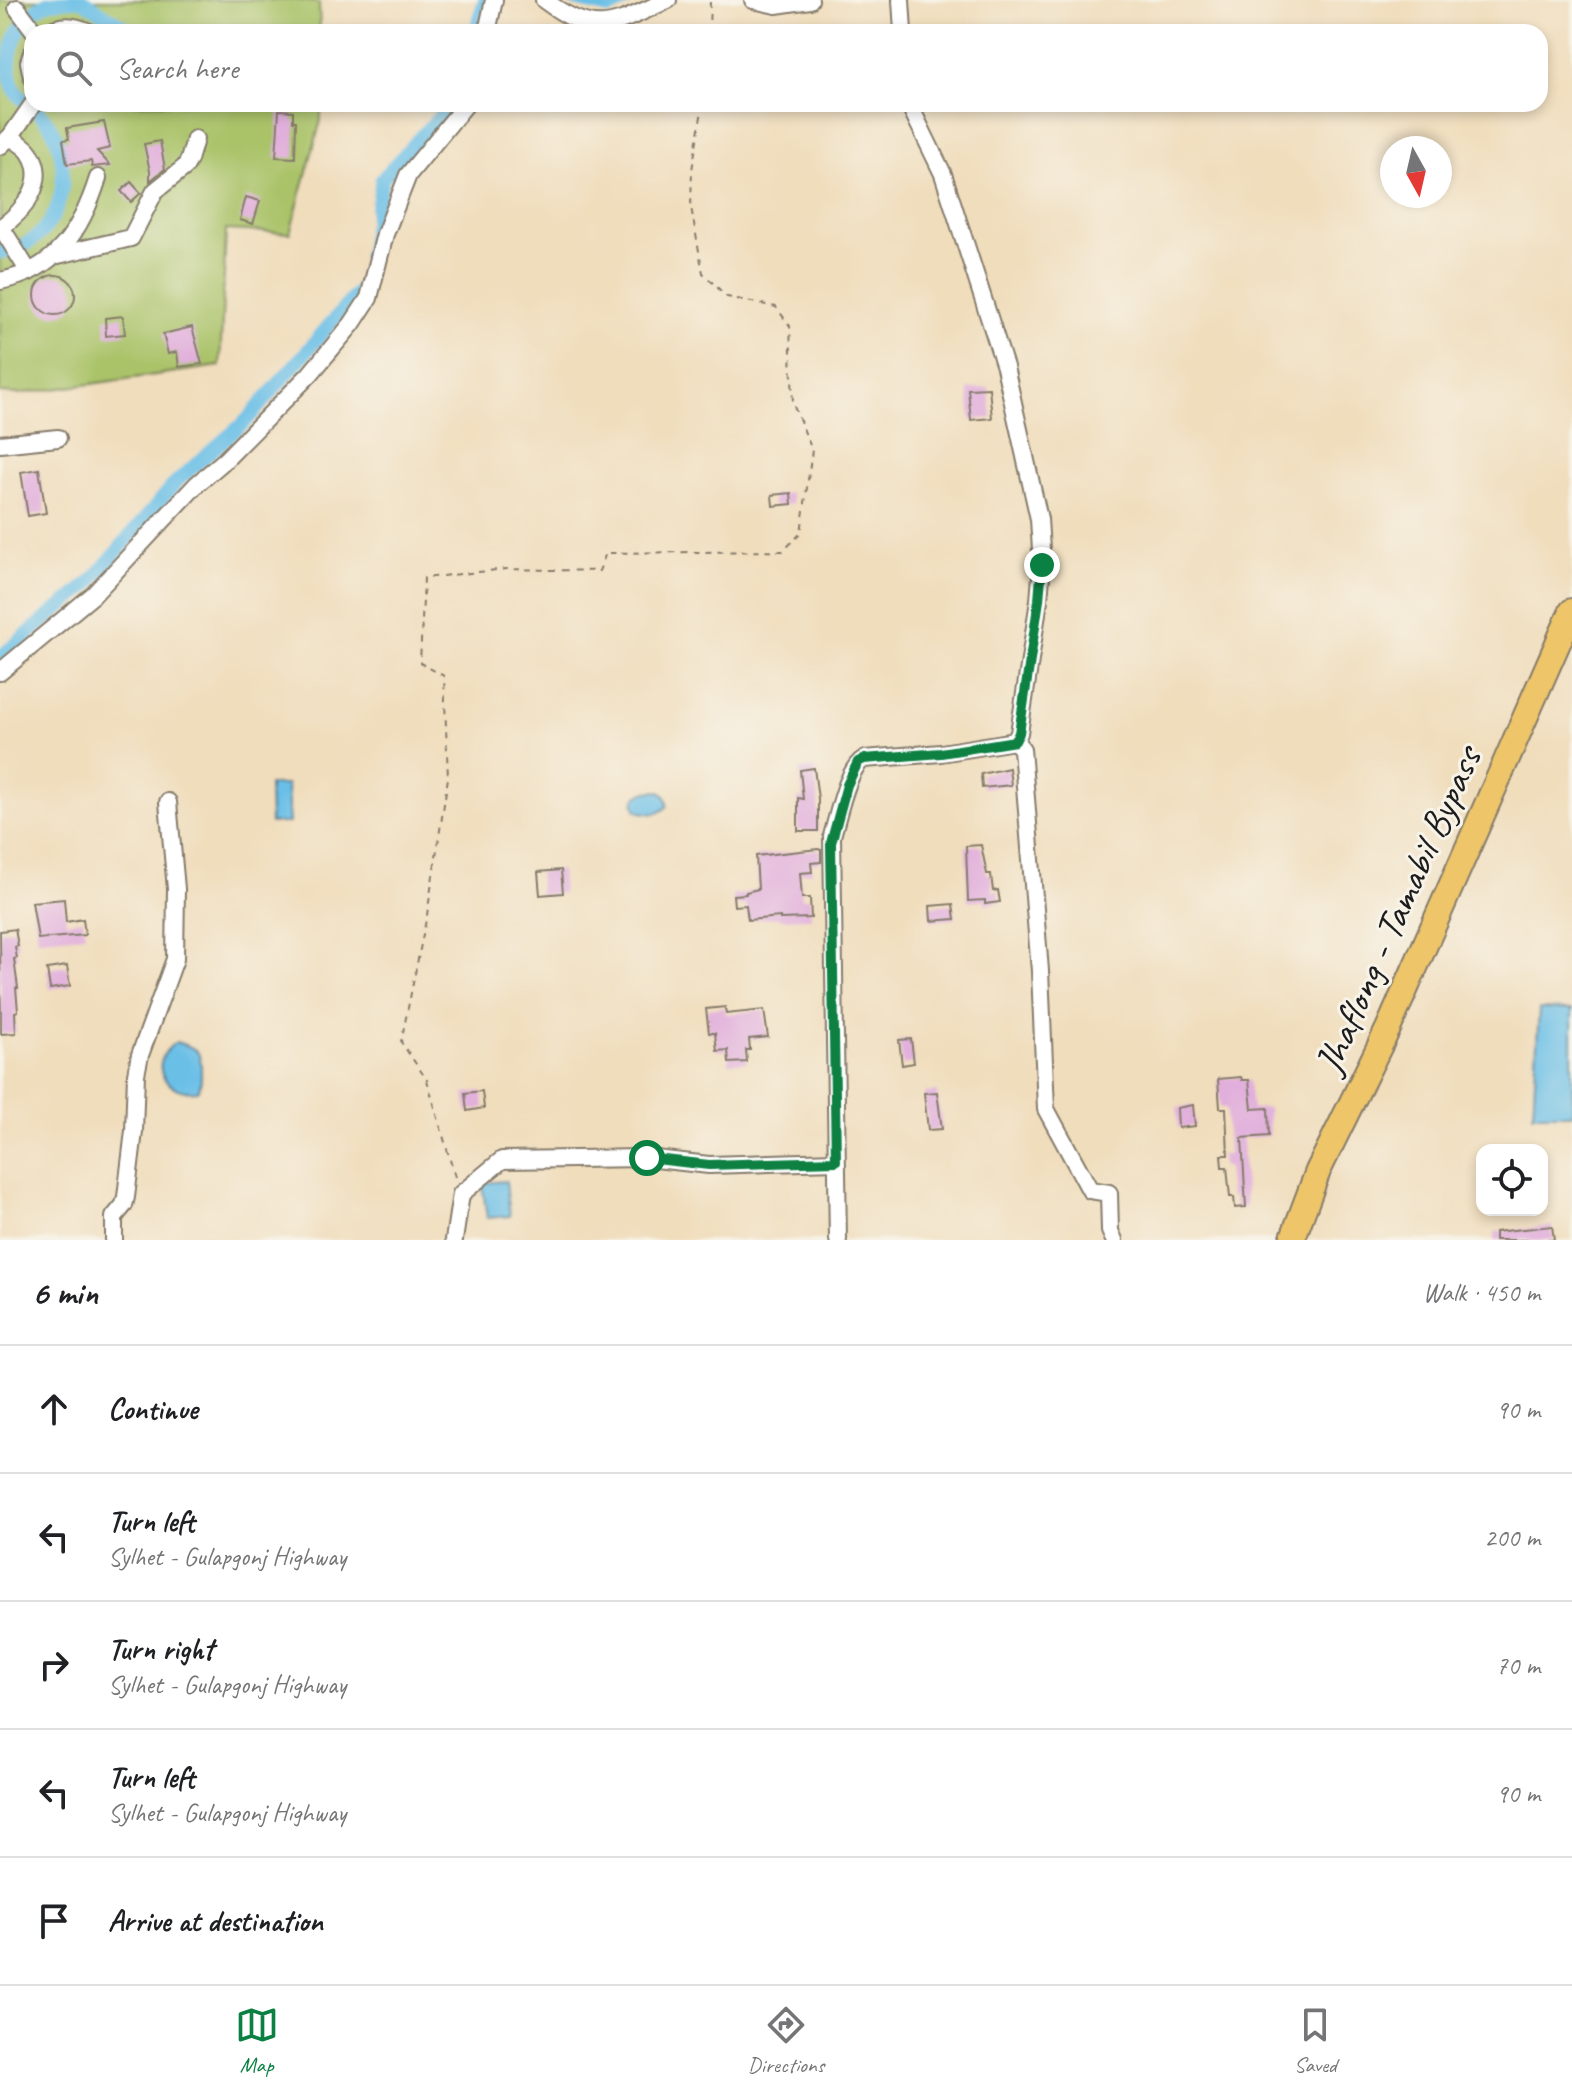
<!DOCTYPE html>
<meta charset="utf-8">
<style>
body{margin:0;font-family:Caveat,sans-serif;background:#f2f2f2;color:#202124}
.controls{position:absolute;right:24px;bottom:24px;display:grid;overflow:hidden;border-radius:16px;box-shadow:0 4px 12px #0003}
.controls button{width:72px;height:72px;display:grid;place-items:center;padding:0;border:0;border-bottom:2px solid #e0e0e0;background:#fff;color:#202124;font:40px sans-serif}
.compass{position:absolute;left:1380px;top:136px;width:72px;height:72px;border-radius:50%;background:#fff;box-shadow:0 4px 12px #0003;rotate:172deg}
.stop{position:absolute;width:24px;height:24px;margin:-18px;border:6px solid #0b8043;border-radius:50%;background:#fff}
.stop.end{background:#0b8043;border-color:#fff;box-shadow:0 2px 8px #0008}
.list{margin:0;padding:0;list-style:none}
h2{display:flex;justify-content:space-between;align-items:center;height:104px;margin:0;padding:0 32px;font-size:34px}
h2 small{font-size:26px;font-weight:400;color:#757577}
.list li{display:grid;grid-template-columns:52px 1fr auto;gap:24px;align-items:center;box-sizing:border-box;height:128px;padding:0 32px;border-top:2px solid #e0e0e0}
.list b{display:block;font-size:30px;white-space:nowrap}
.list p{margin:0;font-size:26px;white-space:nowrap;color:#757577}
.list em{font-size:26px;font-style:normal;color:#757577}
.icon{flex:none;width:44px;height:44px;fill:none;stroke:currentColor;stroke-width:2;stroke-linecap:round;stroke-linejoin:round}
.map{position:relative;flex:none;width:1572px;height:1240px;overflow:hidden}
.search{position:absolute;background:#fff;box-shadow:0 4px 12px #0003;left:24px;right:24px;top:24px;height:88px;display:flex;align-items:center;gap:20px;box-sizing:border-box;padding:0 28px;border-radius:24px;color:#757577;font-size:30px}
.sheet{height:744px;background:#fff}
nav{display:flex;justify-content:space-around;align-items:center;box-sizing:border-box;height:112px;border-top:2px solid #e0e0e0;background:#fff;font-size:22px;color:#757577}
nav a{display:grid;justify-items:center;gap:4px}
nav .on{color:#0b8043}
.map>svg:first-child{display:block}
</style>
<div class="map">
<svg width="1572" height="1240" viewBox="0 0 1572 1240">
<rect width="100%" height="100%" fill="#f7f3e8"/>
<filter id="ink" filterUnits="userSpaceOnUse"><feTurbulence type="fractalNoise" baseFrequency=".0125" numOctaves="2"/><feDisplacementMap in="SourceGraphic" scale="16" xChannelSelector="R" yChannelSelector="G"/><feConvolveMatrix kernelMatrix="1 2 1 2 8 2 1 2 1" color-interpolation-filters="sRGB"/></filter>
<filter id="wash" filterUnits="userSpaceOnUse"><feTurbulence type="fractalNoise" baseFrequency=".006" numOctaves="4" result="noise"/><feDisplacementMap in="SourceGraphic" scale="32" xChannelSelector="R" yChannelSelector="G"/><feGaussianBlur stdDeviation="1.8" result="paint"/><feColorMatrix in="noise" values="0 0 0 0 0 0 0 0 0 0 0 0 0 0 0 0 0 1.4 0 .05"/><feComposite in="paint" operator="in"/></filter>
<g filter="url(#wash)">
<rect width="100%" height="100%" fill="#f0ddbc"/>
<path fill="#aac369" stroke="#637042" stroke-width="2" d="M0,0H297L319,3L320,32H32V104H321V120L290,233L226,230L220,366L18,394L0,393Z"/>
<g fill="#6bbfe7" stroke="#446e82" stroke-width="2">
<path d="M269,785H287L289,823H270Z"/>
<path d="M655,791C664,792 668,797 667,806C660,816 648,814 637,811C629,796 642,792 655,791Z"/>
<path d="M1539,1009L1572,1010V1114H1533Z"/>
<path d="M176,1042C197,1048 202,1051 201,1072C201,1080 201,1084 198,1091C165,1095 145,1064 176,1042Z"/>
<path d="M506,1181L510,1216L487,1218L482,1183Z"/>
</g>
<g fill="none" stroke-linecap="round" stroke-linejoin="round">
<g stroke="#6bbfe7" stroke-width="14">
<path d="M82,0L124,27"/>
<path d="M575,0L609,8L627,0"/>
<path d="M475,32L485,0"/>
<path d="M0,252C60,246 77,175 51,127C44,113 25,105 16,92C0,64 16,18 45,4C53,0 67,1 76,0"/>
<path d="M0,657L91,582L177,481L247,420L365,284L382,179L451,104"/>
</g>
</g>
<g id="blocks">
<g fill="#e1afdb">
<path d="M279,110L293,111V121H296L295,158L276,157Z"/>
<path d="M104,122L110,148L97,151L110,165L92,167L91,161L67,164L63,140L69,139L67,128Z"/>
<path d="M160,141L165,169L150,181V171L144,144Z"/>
<path d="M131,182L141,193L131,202L121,191Z"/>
<path d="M246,197L260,201L253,224L240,220Z"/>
<circle cx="55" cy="295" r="20"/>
<path d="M123,316L125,334L106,336L105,318Z"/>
<path d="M192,327L202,364L179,367L177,352L168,354L163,334Z"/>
<path d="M989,388L992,418L971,420L968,389Z"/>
<path d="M39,469L46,513L28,516L21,472Z"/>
<path d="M791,493L792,504L773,506L772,495Z"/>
<path d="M814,768L818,799V831H798V798L803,799L800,770Z"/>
<path d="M1009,768L1011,785L982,788L981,774Z"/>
<path d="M981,845L987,874H991L993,891L998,890L1000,902L985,904V900L968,901L966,846Z"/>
<path d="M818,849L821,850V862L811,863L812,872L800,873L802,898H810L811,918L780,919V917L748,920L746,905L734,906L733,895L746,894V892L758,889L756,856Z"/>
<path d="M561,870L563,893L540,895L538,872Z"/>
<path d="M64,899L66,922L83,919L85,935L38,939L32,902Z"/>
<path d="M953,904L955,919L931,921L930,906Z"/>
<path d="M15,929L18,946L15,947L17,958L14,959L18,988H16L18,1011L15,1012L16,1033L1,1034L0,931Z"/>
<path d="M67,966L70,986L50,989L47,969Z"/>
<path d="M725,1007L726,1014L764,1010L768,1037L749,1039L750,1050H746L747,1062L729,1063L728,1050L717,1051L715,1033H709L706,1009Z"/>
<path d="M911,1039L914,1063L902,1065L899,1040Z"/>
<path d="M1241,1077L1242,1080H1249L1252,1109L1268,1108L1269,1136L1242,1138L1246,1207L1235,1208L1234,1197H1230L1227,1167H1222L1221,1155H1228L1226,1108H1220L1218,1079Z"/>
<path d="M482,1091L484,1108L467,1111L465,1093Z"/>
<path d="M937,1092L942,1129L928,1130L924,1093Z"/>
<path d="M1193,1105L1195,1126L1178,1128L1177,1108Z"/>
<path d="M1552,1226L1554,1240H1495V1232Z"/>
</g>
</g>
</g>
<g filter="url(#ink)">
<use href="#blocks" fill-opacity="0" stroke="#867c6c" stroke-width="2"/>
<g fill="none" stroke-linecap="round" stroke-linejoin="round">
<g stroke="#867c6c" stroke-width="20">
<g id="minor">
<path d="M544,0C598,40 613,24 668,0"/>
<path d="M753,0L776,5L810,0"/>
<path d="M901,0L903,32"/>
<path d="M17,8L35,32"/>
<path d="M48,32C62,23 75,25 89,32"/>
<path d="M487,32L494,0"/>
<path d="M32,53L29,62L32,77"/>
<path d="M0,146L10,137L33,104"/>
<path d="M1,227L29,272"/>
<path d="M0,228C23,212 49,182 30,153C26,146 17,142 10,137"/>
<path d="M58,255L131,238L155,191L185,167L189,160L195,139"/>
<path d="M0,281C56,271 82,229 98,178"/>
<path d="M0,444L58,438"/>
<path d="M0,672L93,595L197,484L225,460L310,374L352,324L369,298L385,234L408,175L466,104"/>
<path d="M1015,741L1022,749L1040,971L1046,1109L1090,1190L1109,1193L1110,1231L1114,1240"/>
<path d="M114,1240V1217L124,1205L126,1197L134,1131L136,1074L140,1055L175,959L176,889L168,802"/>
<path d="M454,1240L461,1194L502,1160L647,1158L709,1165L836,1161"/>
<path d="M838,1240L832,836C838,817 847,768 864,759L941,753L1015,741L1019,733L1039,600L1042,565L1039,519L1005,367L943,174L909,104"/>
</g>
</g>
<g stroke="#867c6c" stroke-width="28">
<path id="highway" d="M1292,1240L1318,1171L1388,1029L1572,611"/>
</g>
<g stroke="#867c6c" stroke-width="2" stroke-dasharray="6 6" stroke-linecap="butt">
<path d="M709,32L710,0"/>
<path d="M455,1177L427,1080L401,1042L427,915L448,778L444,676L420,663L424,578L506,569L599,571L606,553L783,551L801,533L812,450L793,404L790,326L776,307L727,297L703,273L691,207L692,170L703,104"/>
</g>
<use href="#minor" stroke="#fff" stroke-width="16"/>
<use href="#highway" stroke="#eec569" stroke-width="24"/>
</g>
</g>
<g fill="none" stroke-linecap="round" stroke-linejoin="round" filter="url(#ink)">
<path stroke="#0b8043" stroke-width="10" d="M647,1158L709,1165L836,1161L831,843L847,785L858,762L864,759L941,753L1015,741L1019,733L1039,600L1042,565"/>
</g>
<g text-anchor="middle" stroke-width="6" stroke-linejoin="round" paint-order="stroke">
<g font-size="40" fill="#1c1c1c" stroke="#f7f3e8">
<text transform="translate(1397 910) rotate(-66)" y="14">Jhaflong - Tamabil Bypass</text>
</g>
</g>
</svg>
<div class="controls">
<button><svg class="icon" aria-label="locate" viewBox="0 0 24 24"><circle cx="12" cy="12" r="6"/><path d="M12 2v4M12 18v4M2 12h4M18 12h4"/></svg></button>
</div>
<svg class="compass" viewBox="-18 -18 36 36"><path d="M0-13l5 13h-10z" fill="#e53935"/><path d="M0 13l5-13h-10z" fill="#757577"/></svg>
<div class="stop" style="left:647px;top:1158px"></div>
<div class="stop end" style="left:1042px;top:565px"></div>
<div class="search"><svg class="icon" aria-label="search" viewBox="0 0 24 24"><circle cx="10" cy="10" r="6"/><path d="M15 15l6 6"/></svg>Search here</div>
</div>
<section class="sheet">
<h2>6 min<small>Walk · 450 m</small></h2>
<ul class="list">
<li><svg class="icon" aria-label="ahead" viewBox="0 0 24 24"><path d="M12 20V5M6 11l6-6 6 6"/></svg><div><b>Continue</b></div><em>90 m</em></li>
<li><svg class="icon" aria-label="left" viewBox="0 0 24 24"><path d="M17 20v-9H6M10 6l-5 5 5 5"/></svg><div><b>Turn left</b><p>Sylhet - Gulapgonj Highway</p></div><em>200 m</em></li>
<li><svg class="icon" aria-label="right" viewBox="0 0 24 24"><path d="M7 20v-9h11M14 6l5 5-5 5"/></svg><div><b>Turn right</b><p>Sylhet - Gulapgonj Highway</p></div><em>70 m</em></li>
<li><svg class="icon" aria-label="left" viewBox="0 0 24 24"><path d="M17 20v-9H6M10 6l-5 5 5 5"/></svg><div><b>Turn left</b><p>Sylhet - Gulapgonj Highway</p></div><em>90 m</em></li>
<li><svg class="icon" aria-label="arrive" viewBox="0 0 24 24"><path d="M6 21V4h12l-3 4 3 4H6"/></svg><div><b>Arrive at destination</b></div></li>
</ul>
</section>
<nav>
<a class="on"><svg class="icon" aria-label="map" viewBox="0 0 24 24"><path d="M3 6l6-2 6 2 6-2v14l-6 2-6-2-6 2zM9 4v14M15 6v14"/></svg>Map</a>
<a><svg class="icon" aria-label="directions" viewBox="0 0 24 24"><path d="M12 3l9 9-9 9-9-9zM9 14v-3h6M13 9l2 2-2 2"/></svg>Directions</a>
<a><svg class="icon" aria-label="saved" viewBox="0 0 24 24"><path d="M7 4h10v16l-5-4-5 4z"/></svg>Saved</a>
</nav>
